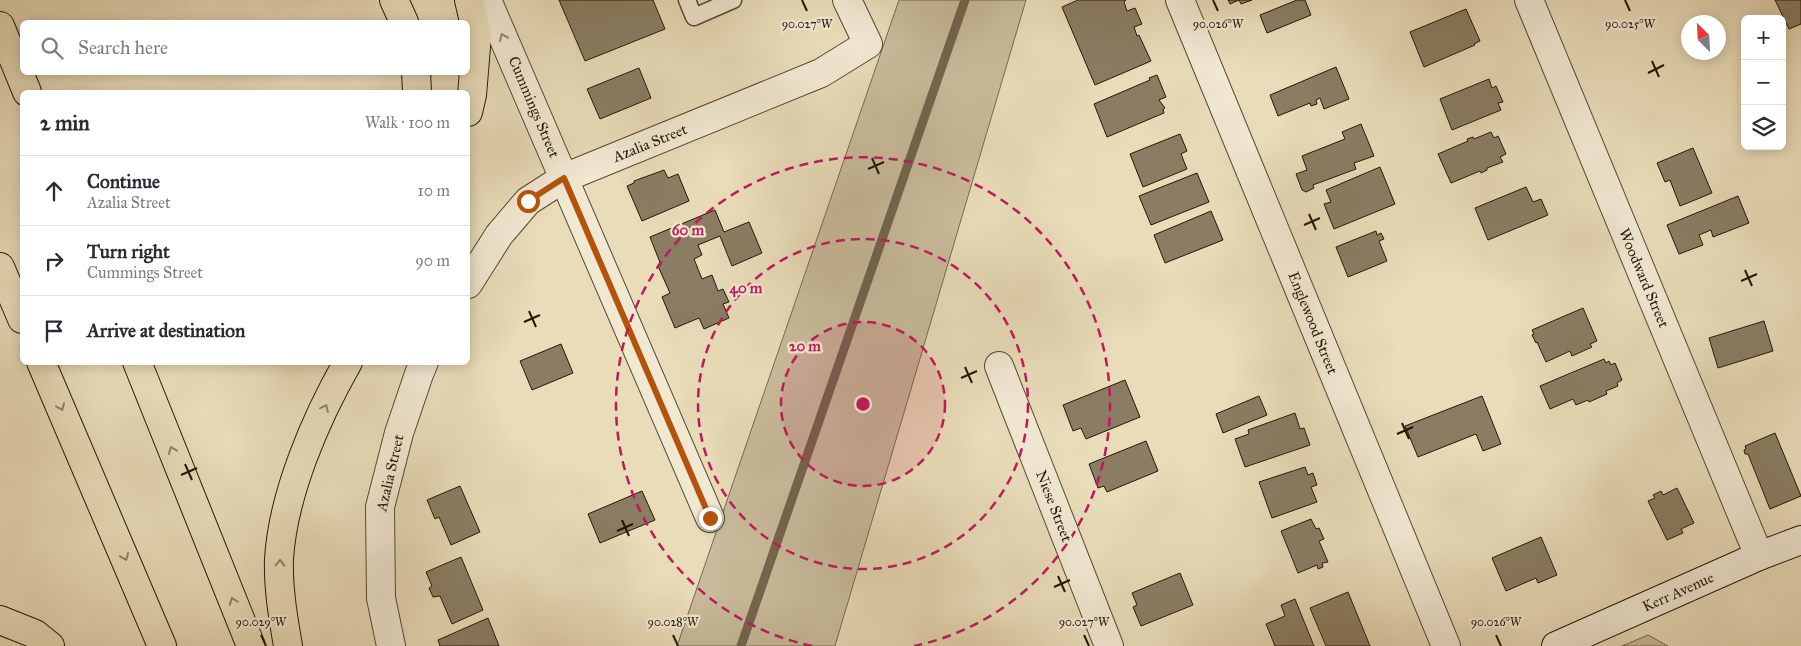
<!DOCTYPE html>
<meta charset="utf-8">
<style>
body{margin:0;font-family:"IM FELL Great Primer",serif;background:#f2f2f3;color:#2b2b33}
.controls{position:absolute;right:15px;top:15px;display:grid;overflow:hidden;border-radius:8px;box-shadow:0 2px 12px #0003}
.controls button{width:45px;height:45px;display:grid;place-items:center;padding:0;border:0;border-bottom:1px solid #e1e1e2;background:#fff;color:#2b2b33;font:25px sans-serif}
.compass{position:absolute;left:1681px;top:15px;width:45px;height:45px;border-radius:50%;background:#fff;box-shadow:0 2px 12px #0003;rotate:336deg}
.stop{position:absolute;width:15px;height:15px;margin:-11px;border:4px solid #b45309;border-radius:50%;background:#fff}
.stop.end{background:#b45309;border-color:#fff;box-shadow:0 1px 5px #0008}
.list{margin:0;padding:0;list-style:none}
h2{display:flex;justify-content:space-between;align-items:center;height:65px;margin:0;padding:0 20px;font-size:21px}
h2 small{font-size:16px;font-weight:400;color:#7c7c81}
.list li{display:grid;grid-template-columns:32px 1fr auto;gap:15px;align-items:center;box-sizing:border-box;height:70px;padding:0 20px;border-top:1px solid #e1e1e2}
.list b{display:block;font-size:19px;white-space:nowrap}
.list p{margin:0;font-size:16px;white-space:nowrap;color:#7c7c81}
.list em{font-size:16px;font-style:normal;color:#7c7c81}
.icon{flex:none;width:28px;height:28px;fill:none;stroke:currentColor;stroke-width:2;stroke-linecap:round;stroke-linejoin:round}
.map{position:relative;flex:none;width:1801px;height:646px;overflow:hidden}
.search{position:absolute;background:#fff;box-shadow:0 2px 12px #0003;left:20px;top:20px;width:450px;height:55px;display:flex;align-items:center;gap:12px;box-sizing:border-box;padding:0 18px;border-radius:8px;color:#7c7c81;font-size:19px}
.panel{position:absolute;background:#fff;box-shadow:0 2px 12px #0003;left:20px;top:90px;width:450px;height:275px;border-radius:8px}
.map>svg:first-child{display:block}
</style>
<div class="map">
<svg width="1801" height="646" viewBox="0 0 1801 646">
<rect width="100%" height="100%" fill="#e9dcb9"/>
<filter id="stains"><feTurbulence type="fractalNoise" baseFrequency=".004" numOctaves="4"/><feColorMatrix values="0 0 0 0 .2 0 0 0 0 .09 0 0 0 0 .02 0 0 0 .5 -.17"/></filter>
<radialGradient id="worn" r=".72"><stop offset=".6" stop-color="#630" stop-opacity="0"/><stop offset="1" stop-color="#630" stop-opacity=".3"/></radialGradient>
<g fill="#c8bb9b" stroke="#766950">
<path d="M899,0H1026L835,646H677Z"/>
<path d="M1648,635L1668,646H1622Z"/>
</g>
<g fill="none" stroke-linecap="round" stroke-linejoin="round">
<path stroke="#72654d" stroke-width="9" d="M741,646L965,0"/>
</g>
<g fill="#8a7d63" stroke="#241706">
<path d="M559,0H653L665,29L585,61Z"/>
<path d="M1078,0H1126L1124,2L1127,11L1135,8L1142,24L1134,27L1137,36L1139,35L1151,61L1095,85L1062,7Z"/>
<path d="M1228,0H1252L1241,4L1239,0L1230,4Z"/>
<path d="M1297,0H1305L1311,15L1267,33L1260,15Z"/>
<path d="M1775,0H1801V24L1789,29Z"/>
<path d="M1466,9L1480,41L1474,44L1475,45L1424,67L1410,32Z"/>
<path d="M1336,67L1349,99L1324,109L1320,98L1316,100L1317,104L1311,106L1310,103L1278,116L1270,95Z"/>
<path d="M639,68L651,98L600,119L587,89Z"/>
<path d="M1157,75L1166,97L1159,100L1165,108L1163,109L1164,113L1107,137L1094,104L1150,80L1149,78Z"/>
<path d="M1489,79L1492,88L1496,86L1503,102L1498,103L1501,110L1452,130L1440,99Z"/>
<path d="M1361,124L1374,156L1354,163L1356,169L1313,185L1314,188L1306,192L1302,190L1296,174L1307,170L1302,156L1345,139L1342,132Z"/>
<path d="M1491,132L1494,138L1498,136L1506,154L1500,157L1503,162L1487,168V170L1481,173L1480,171L1451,183L1438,154L1468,141L1467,139L1473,137L1474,139Z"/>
<path d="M1180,134L1187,151L1181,154L1187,169L1143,187L1130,154Z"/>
<path d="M1693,148L1712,193L1680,206L1670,180L1665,182L1657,163Z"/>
<path d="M1380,167L1395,204L1334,229L1324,204L1331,202L1326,190Z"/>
<path d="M664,170L668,178L678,174L689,201L642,221L627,186L634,183V181Z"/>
<path d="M1197,173L1209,202L1151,225L1139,196Z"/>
<path d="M1526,187L1533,202L1541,199L1548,215L1488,240L1475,208Z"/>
<path d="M1738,196L1749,223L1713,237L1711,230L1699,235L1703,245L1679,254L1667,225Z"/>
<path d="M715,210L724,232L749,222L762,253L732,266L720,236L698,245L702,255L694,259L702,279L712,275L718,291L723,289L729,302L723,304L729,318L704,329L699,318L675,328L662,297L670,293L658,266L661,265L650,237Z"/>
<path d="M1211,211L1223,240L1165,263L1154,235Z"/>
<path d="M1376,231L1377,235L1381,233L1384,239L1379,241L1387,261L1348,277L1336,247Z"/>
<path d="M1583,308L1597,341L1590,344L1592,347L1572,356L1570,351L1546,362L1537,342L1536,343L1532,335L1534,334L1532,330Z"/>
<path d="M1764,321L1773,351L1718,368L1709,338Z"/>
<path d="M561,344L573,373L532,390L520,361Z"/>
<path d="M1604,359L1606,363L1609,361L1611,365L1615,363L1622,380L1617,383L1618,386L1606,391L1607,394L1589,402L1588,400L1576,405L1573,399L1550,409L1540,386Z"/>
<path d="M1125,380L1140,417L1086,439L1081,428L1073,431L1063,405Z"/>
<path d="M1259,396L1267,415L1223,433L1216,414Z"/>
<path d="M1482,396L1501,444L1483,451L1476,434L1418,457L1405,426Z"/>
<path d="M1295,413L1300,429L1304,428L1310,445L1245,467L1235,439L1249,434L1248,430Z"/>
<path d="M1775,433L1801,496L1770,509L1748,454H1745L1744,450L1746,449L1745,446Z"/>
<path d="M1146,441L1158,471L1107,492L1104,486L1098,488L1089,464Z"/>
<path d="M1305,467L1308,475L1313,473L1317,485L1311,487L1317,502L1272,518L1259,482Z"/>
<path d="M460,486L480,532L451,545L439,517L435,519L427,500Z"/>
<path d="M1677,488L1694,523L1681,529L1683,533L1667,540L1648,501L1655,498L1653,495L1661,491L1663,495Z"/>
<path d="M642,491L655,520L600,543L588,514Z"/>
<path d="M1311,519L1316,529L1319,528L1324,539L1319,541L1328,562L1322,563L1323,567L1318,569L1317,565L1298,573L1281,531Z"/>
<path d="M1541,537L1557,575L1538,583L1536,578L1506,591L1492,558Z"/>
<path d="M461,557L483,610L452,624L440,596L433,597L429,588L432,586L426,572Z"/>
<path d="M1180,573L1193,605L1141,626L1133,607L1137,605L1132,593Z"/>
<path d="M1348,592L1370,646H1326L1310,608Z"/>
<path d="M1295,599L1314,646H1275L1266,624L1285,616L1281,605Z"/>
<path d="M488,618L499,646H440L438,640Z"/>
</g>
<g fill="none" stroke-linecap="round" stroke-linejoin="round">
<g stroke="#554833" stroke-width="19">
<path id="lane" d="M687,0L694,17L733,0"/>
</g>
<g stroke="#554833" stroke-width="30">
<g id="street">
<path d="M487,0L710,518"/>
<path d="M1180,0L1446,646"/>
<path d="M1529,0L1759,556"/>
<path d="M468,284L499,235L528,201L564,178L821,73L868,44L847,0"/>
<path d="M999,366L1109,646"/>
<path d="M391,646L381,598L380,507L399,433L419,374L424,362"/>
</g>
</g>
<g stroke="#241706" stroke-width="30">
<path id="secondary" d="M1556,646L1759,556L1801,540"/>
</g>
<g stroke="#241706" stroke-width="30">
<g id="highway">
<path d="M394,0L404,22"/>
<path d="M0,26L27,92"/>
<path d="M416,72L417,92"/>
<path d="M468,112L472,95L477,35L469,0"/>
<path d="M0,267L22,319"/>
<path d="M41,362L162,646"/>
<path d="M137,362L251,646"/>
<path d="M0,620L35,634L50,646"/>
<path d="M288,646C283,617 278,588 279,559C283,494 316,418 348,362"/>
</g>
</g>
<use href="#lane" stroke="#f1e8d2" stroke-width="16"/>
<use href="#street" stroke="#f1e8d2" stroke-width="28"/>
<use href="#secondary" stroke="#f1e8d2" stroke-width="28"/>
<use href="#highway" stroke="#e9dcb9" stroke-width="28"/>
</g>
<defs><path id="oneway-chevron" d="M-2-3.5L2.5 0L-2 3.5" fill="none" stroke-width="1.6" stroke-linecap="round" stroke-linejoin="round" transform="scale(1.25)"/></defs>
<use stroke="#958a76" href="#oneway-chevron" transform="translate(503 37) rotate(-113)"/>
<g stroke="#908368">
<use href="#oneway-chevron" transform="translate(61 407) rotate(67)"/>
<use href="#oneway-chevron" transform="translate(325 408) rotate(-65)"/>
<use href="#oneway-chevron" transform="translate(172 450) rotate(-112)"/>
<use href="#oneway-chevron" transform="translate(125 557) rotate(67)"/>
<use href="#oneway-chevron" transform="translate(280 563) rotate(-89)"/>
<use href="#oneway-chevron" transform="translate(233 601) rotate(-111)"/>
</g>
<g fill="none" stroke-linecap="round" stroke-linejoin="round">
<path stroke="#b45309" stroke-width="6" d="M528,201L564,178L710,518"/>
</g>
<path fill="none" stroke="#241706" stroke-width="2" d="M802,0L807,11M1213,0L1218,11M1625,0L1630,11M1652,61L1659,77M1648,73L1664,65M872,158L879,174M868,169L884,162M1309,214L1316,230M1304,225L1320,218M1745,270L1752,286M1741,281L1757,274M529,311L536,327M524,322L540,315M965,367L972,383M961,378L977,371M1402,423L1409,439M1397,434L1413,427M185,464L192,480M181,475L197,468M622,520L629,536M617,531L633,524M1058,576L1065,592M1054,587L1070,580M261,635L266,646M673,635L678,646M1084,635L1089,646M1496,635L1501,646"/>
<circle cx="863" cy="404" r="82" fill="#c2185b" fill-opacity=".12"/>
<g fill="none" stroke="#c2185b" stroke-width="2.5" stroke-dasharray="9 6">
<circle cx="863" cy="404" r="82"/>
<circle cx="863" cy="404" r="165"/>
<path d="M812 646A247 247 0 1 1 914 646"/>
</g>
<g text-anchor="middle" stroke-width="4.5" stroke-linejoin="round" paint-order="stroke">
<g font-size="15" fill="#241706" stroke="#f1e8d2">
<text transform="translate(534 107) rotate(67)" y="5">Cummings Street</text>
<text transform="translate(650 143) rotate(-22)" y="5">Azalia Street</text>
<text transform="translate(1644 278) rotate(67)" y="5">Woodward Street</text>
<text transform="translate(1313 323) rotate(68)" y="5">Englewood Street</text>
<text transform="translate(390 473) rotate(-77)" y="5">Azalia Street</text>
<text transform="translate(1054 506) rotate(69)" y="5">Niese Street</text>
<text transform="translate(1678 592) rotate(-24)" y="5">Kerr Avenue</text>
</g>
</g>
<g font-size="12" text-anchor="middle" fill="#241706" stroke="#f1e8d2" stroke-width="4.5" stroke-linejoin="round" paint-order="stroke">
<text x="1218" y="28">90.026°W</text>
<text x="807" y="28">90.027°W</text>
<text x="1630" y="28">90.025°W</text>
<text x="261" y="626">90.029°W</text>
<text x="673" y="626">90.028°W</text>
<text x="1084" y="626">90.027°W</text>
<text x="1496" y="626">90.026°W</text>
</g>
<circle cx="863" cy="404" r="8" fill="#c2185b" stroke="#f1e8d2" stroke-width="2.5"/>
<g font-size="15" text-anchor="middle" font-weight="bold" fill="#c2185b" stroke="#f1e8d2" stroke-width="4.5" stroke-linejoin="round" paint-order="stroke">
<text x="688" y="235">60 m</text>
<text x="746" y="293">40 m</text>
<text x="805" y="351">20 m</text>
</g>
<rect width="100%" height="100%" filter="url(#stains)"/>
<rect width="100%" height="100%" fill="url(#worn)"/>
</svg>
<div class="controls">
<button>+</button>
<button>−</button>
<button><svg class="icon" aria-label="layers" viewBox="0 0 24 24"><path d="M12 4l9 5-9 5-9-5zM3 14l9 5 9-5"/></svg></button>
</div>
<svg class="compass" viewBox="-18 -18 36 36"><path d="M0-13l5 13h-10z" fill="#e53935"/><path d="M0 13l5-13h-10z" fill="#7c7c81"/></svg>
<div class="stop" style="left:528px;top:201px"></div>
<div class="stop end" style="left:710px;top:518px"></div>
<div class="search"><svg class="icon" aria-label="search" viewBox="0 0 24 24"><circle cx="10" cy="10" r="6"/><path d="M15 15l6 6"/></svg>Search here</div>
<section class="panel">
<h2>2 min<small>Walk · 100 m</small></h2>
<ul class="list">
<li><svg class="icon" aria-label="ahead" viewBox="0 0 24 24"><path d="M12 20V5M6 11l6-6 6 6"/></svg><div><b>Continue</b><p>Azalia Street</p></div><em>10 m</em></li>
<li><svg class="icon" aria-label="right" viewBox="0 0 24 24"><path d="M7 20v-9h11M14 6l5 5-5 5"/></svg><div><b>Turn right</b><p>Cummings Street</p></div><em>90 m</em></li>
<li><svg class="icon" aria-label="arrive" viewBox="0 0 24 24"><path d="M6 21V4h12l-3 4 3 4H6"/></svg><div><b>Arrive at destination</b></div></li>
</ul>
</section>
</div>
